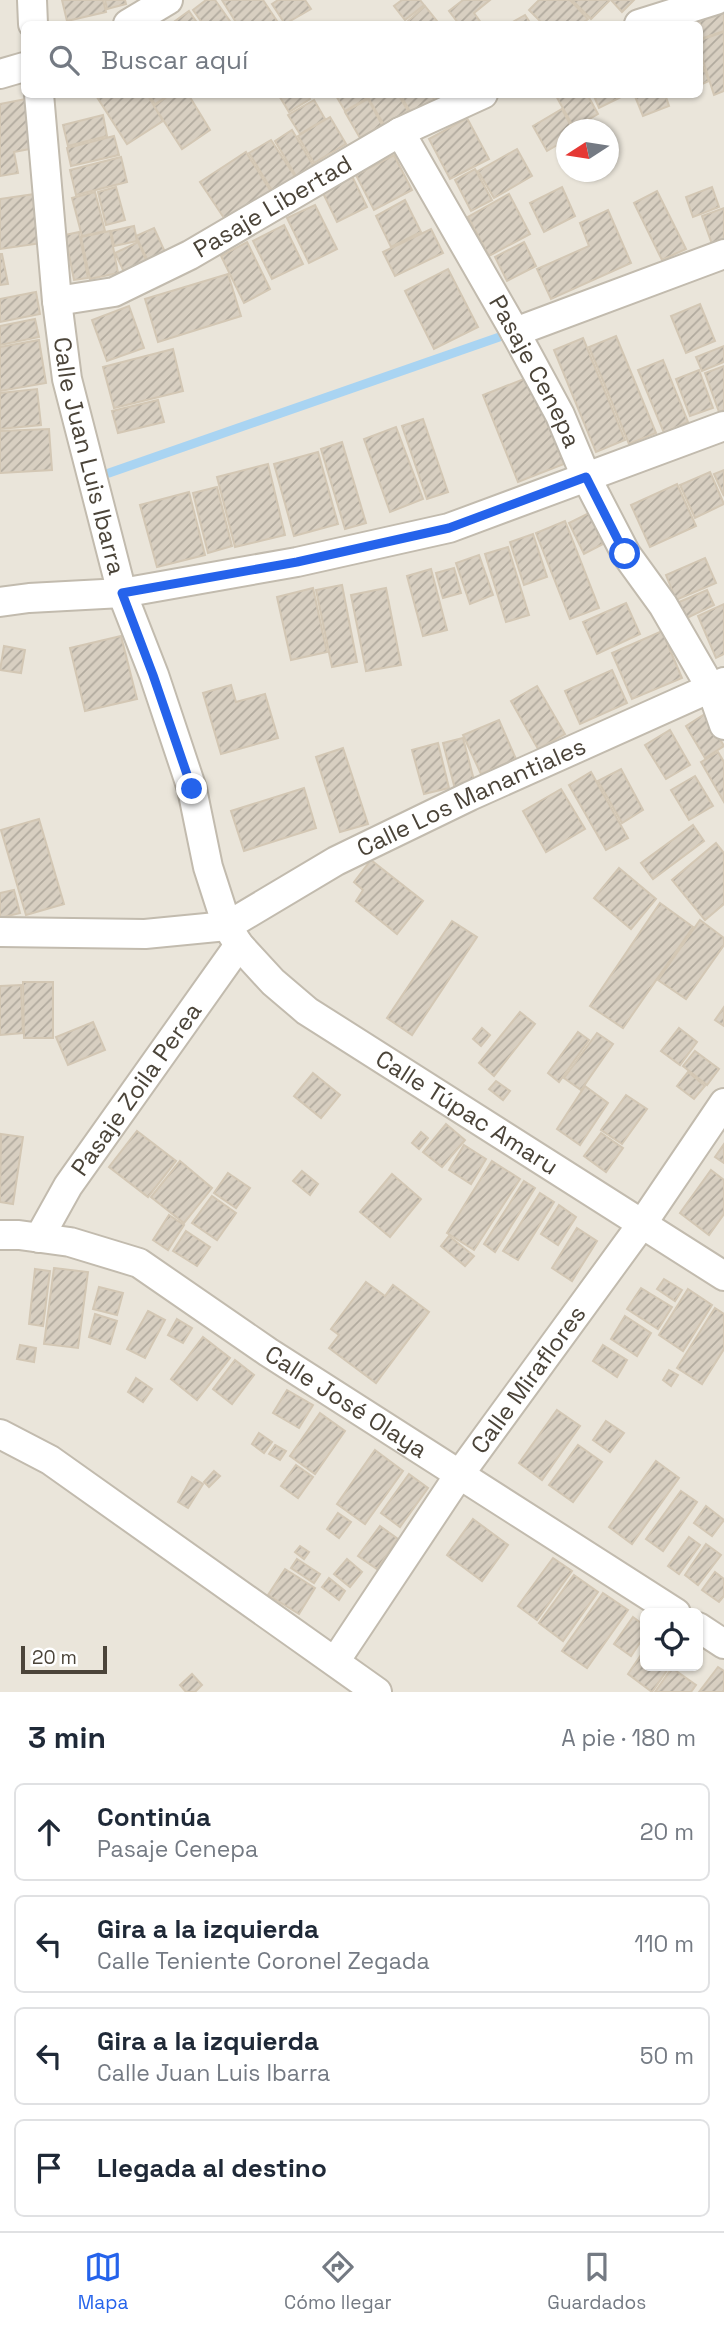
<!DOCTYPE html>
<html lang="es">
<meta charset="utf-8">
<style>
body{margin:0;font-family:"Space Grotesk",sans-serif;background:#f2f2f3;color:#1f2937}
.controls{position:absolute;right:21px;bottom:21px;display:grid;overflow:hidden;border-radius:10px;box-shadow:0 2px 5px #0004}
.controls button{width:63px;height:63px;display:grid;place-items:center;padding:0;border:0;border-bottom:2px solid #e0e1e3;background:#fff;color:#1f2937;font:35px sans-serif}
.compass{position:absolute;left:556px;top:119px;width:63px;height:63px;border-radius:50%;background:#fff;box-shadow:0 2px 5px #0004;rotate:258deg}
.scale{position:absolute;left:21px;bottom:18px;width:86px;box-sizing:border-box;padding-left:7px;border:4px solid #4b4439;border-top:0;font-size:19px;line-height:24px;white-space:nowrap;color:#4b4439;-webkit-text-stroke:5px #fff;paint-order:stroke}
.stop{position:absolute;width:21px;height:21px;margin:-16px;border:5px solid #2563eb;border-radius:50%;background:#fff}
.stop.end{background:#2563eb;border-color:#fff;box-shadow:0 2px 7px #0008}
.list{margin:0;padding:0;list-style:none}
h2{display:flex;justify-content:space-between;align-items:center;height:91px;margin:0;padding:0 28px;font-size:30px}
h2 small{font-size:23px;font-weight:400;color:#747a83}
.list li{display:grid;grid-template-columns:46px 1fr auto;gap:21px;align-items:center;box-sizing:border-box;height:98px;margin:0 14px 14px;padding:0 14px;border:2px solid #e0e1e3;border-radius:10px}
.list b{display:block;font-size:26px;white-space:nowrap}
.list p{margin:0;font-size:23px;white-space:nowrap;color:#747a83}
.list em{font-size:23px;font-style:normal;color:#747a83}
.icon{flex:none;width:38px;height:38px;fill:none;stroke:currentColor;stroke-width:2;stroke-linecap:round;stroke-linejoin:round}
.map{position:relative;flex:none;width:724px;height:1692px;overflow:hidden}
.search{position:absolute;background:#fff;box-shadow:0 2px 5px #0004;left:21px;right:21px;top:21px;height:77px;display:flex;align-items:center;gap:18px;box-sizing:border-box;padding:0 24px;border-radius:10px;color:#747a83;font-size:26px}
.sheet{height:539px;background:#fff}
nav{display:flex;justify-content:space-around;align-items:center;box-sizing:border-box;height:98px;border-top:2px solid #e0e1e3;background:#fff;font-size:19px;color:#747a83}
nav a{display:grid;justify-items:center;gap:4px}
nav .on{color:#2563eb}
.map>svg:first-child{display:block}
</style>
<div class="map">
<svg width="724" height="1692" viewBox="0 0 724 1692">
<defs>
<pattern id="building-hatch" width="6" height="6" patternUnits="userSpaceOnUse" patternTransform="scale(1.75)"><rect width="6" height="6" fill="#d8cfc1"/><path d="M-1 1l2-2M0 6l6-6M5 7l2-2" fill="none" stroke="#b1aa9e"/></pattern>
</defs>
<rect width="100%" height="100%" fill="#f6f3ec"/>
<path fill="#eae5da" fill-rule="evenodd" d="M0,0H724V1692H0ZM24,24H700V94H24ZM566,130H608V172H566ZM645,1613H698V1666H645Z"/>
<g fill="none" stroke-linecap="round" stroke-linejoin="round">
<path stroke="#a9d4f2" stroke-width="9" d="M109,473L511,333"/>
</g>
<g fill="url(#building-hatch)" stroke="#d3c7b4" stroke-width="2">
<path d="M62,0H103L106,12L67,21Z"/>
<path d="M105,0H125L126,4L107,9Z"/>
<path d="M206,0H215L232,24H203L193,10Z"/>
<path d="M222,0H263L279,24H237Z"/>
<path d="M278,0H305L311,9L285,24L272,4Z"/>
<path d="M402,0H420L424,5L405,20L394,6Z"/>
<path d="M463,0H490L474,13L482,24H459L449,11Z"/>
<path d="M539,0H570L588,19L581,24H543L529,10Z"/>
<path d="M572,0H608L609,1L591,19Z"/>
<path d="M611,0H634L622,12Z"/>
<path d="M425,6L437,21L433,24H411L408,21Z"/>
<path d="M724,10V31L700,39V24H688L687,22Z"/>
<path d="M189,11L198,24H171Z"/>
<path d="M525,15L531,24H509Z"/>
<path d="M724,32V91L714,95L700,51V40Z"/>
<path d="M700,60L709,81L700,85Z"/>
<path d="M95,94H147L163,121L127,144Z"/>
<path d="M148,94H170L155,104Z"/>
<path d="M171,94H188L210,130L182,149L154,106Z"/>
<path d="M278,94H308L310,99L289,112Z"/>
<path d="M335,94H365L367,98L345,111Z"/>
<path d="M366,94H398L408,111L384,125Z"/>
<path d="M400,94H431L435,101L412,115Z"/>
<path d="M555,94H587L598,114L574,128Z"/>
<path d="M593,94H627L599,108Z"/>
<path d="M634,94H665L669,106L643,116Z"/>
<path d="M26,99L35,148L14,152L18,173L0,176V104Z"/>
<path d="M368,99L382,125L360,138L345,112Z"/>
<path d="M314,100L325,119L300,134L288,115Z"/>
<path d="M562,109L573,130H566V140L547,151L533,126Z"/>
<path d="M103,115L107,136L68,146L63,125Z"/>
<path d="M330,117L346,144L314,163L298,136Z"/>
<path d="M467,118L489,159L450,179L429,139Z"/>
<path d="M292,130L313,165L296,176L275,141Z"/>
<path d="M114,136L119,155L71,166L67,148Z"/>
<path d="M271,140L296,178L273,192L249,153Z"/>
<path d="M517,149L532,176L494,198L478,171Z"/>
<path d="M246,152L273,195L228,224L200,182Z"/>
<path d="M394,155L412,190L374,210L356,175Z"/>
<path d="M121,157L127,182L76,195L70,170Z"/>
<path d="M475,169L492,200L471,211L455,180Z"/>
<path d="M351,174L367,207L337,222L321,189Z"/>
<path d="M116,187L125,220L106,225L98,192Z"/>
<path d="M562,187L575,216L544,232L530,203Z"/>
<path d="M712,187L719,207L693,217L686,197Z"/>
<path d="M657,191L686,249L662,260L634,203Z"/>
<path d="M95,192L105,231L82,236L72,198Z"/>
<path d="M35,194L42,243L0,249V199Z"/>
<path d="M509,194L530,234L489,256L468,217Z"/>
<path d="M405,200L421,232L391,247L376,216Z"/>
<path d="M315,205L337,249L309,263L287,218Z"/>
<path d="M724,208V240L712,244L702,216Z"/>
<path d="M608,210L631,263L551,299L537,269L589,246L580,223Z"/>
<path d="M284,225L303,264L272,279L253,241Z"/>
<path d="M134,226L137,241L114,246L111,231Z"/>
<path d="M154,228L165,252L148,261L136,236Z"/>
<path d="M431,229L443,253L395,276L383,252Z"/>
<path d="M110,231L118,273L90,279L81,237Z"/>
<path d="M79,232L88,278L74,280L65,235Z"/>
<path d="M138,242L147,262L124,272L115,253Z"/>
<path d="M247,242L270,289L244,303L221,256Z"/>
<path d="M524,242L536,266L507,281L495,257Z"/>
<path d="M0,254H2L8,284L0,285Z"/>
<path d="M448,269L478,327L434,349L405,291Z"/>
<path d="M228,274L241,316L158,342L145,299Z"/>
<path d="M36,292L40,314L0,322V299Z"/>
<path d="M700,304L715,341L686,353L671,316Z"/>
<path d="M129,306L144,348L107,361L92,320Z"/>
<path d="M35,319L39,337L0,345V326Z"/>
<path d="M616,336L656,433L629,444L589,347Z"/>
<path d="M583,338L625,440L596,452L554,350Z"/>
<path d="M39,340L46,383L0,391V347Z"/>
<path d="M724,346V362L702,371L696,357Z"/>
<path d="M173,349L183,391L114,408L103,367Z"/>
<path d="M663,360L688,422L664,433L638,370Z"/>
<path d="M724,366V410L719,412L705,373Z"/>
<path d="M699,370L713,408L690,416L676,379Z"/>
<path d="M529,377L564,464L518,482L483,395Z"/>
<path d="M37,389L41,425L0,429V393Z"/>
<path d="M158,400L164,422L118,433L112,411Z"/>
<path d="M423,419L448,492L427,499L402,426Z"/>
<path d="M396,427L423,499L390,512L364,439Z"/>
<path d="M49,429L52,470L0,473V431Z"/>
<path d="M342,442L366,523L345,529L321,449Z"/>
<path d="M318,452L338,524L294,536L274,464Z"/>
<path d="M268,464L285,535L235,547L217,477Z"/>
<path d="M724,470V496L714,474Z"/>
<path d="M710,472L724,504L695,518L680,485Z"/>
<path d="M677,484L696,526L650,547L631,505Z"/>
<path d="M217,487L232,546L208,553L193,493Z"/>
<path d="M189,492L205,555L157,567L140,505Z"/>
<path d="M589,513L603,544L584,554L569,523Z"/>
<path d="M565,521L599,608L570,619L536,533Z"/>
<path d="M533,534L547,577L524,585L510,542Z"/>
<path d="M508,547L529,615L506,622L485,554Z"/>
<path d="M479,555L493,595L470,604L456,563Z"/>
<path d="M705,558L716,583L676,600L666,575Z"/>
<path d="M454,568L461,593L443,598L436,573Z"/>
<path d="M431,569L447,630L423,636L407,576Z"/>
<path d="M342,585L357,662L332,667L316,590Z"/>
<path d="M313,588L327,652L291,660L277,597Z"/>
<path d="M386,588L401,665L366,671L351,595Z"/>
<path d="M707,590L714,605L687,618L679,602Z"/>
<path d="M626,603L640,634L597,654L583,622Z"/>
<path d="M724,604V654L716,658L698,616Z"/>
<path d="M662,631L682,678L632,699L612,653Z"/>
<path d="M121,636L137,699L85,711L70,648Z"/>
<path d="M4,646L25,650L21,673L0,670Z"/>
<path d="M612,670L627,703L580,724L565,691Z"/>
<path d="M231,685L236,702L265,694L278,738L221,754L203,693Z"/>
<path d="M537,686L565,734L538,749L511,701Z"/>
<path d="M705,714L724,746L705,758L686,726Z"/>
<path d="M499,720L516,759L481,774L463,735Z"/>
<path d="M670,730L690,765L666,779L645,745Z"/>
<path d="M463,738L475,784L455,789L443,743Z"/>
<path d="M438,743L449,788L424,794L412,750Z"/>
<path d="M343,748L368,824L340,832L316,757Z"/>
<path d="M718,752L724,762V802L701,762Z"/>
<path d="M621,769L643,810L622,823L598,781Z"/>
<path d="M591,772L628,838L606,850L569,785Z"/>
<path d="M695,776L713,806L689,820L671,790Z"/>
<path d="M304,788L316,828L244,851L231,811Z"/>
<path d="M561,789L585,829L546,852L523,811Z"/>
<path d="M39,819L64,904L26,915L1,830Z"/>
<path d="M693,825L704,841L653,879L641,863Z"/>
<path d="M716,843L724,853V904L705,920L672,880Z"/>
<path d="M371,860L423,901L397,934L356,901L363,890L354,882Z"/>
<path d="M619,868L656,899L631,929L594,898Z"/>
<path d="M14,890L20,913L0,918V893Z"/>
<path d="M660,903L693,927L623,1028L590,1006Z"/>
<path d="M700,920L724,938V945L686,999L658,980Z"/>
<path d="M452,921L477,937L412,1035L387,1018Z"/>
<path d="M23,982H53V1038H24Z"/>
<path d="M21,985L23,1033L0,1035V986Z"/>
<path d="M724,1007V1026L715,1020Z"/>
<path d="M520,1012L535,1024L494,1076L479,1063Z"/>
<path d="M93,1022L105,1050L68,1065L56,1037Z"/>
<path d="M482,1028L490,1035L481,1046L473,1039Z"/>
<path d="M679,1028L697,1042L680,1065L661,1051Z"/>
<path d="M578,1032L589,1040L559,1082L548,1073Z"/>
<path d="M597,1033L613,1044L581,1090L564,1078Z"/>
<path d="M695,1051L719,1069L707,1085L683,1066Z"/>
<path d="M688,1072L705,1086L694,1099L677,1086Z"/>
<path d="M313,1073L340,1095L321,1118L294,1096Z"/>
<path d="M496,1081L510,1091L503,1100L489,1089Z"/>
<path d="M585,1086L608,1103L580,1145L557,1129Z"/>
<path d="M626,1095L647,1109L622,1144L601,1130Z"/>
<path d="M446,1124L465,1140L442,1167L423,1152Z"/>
<path d="M137,1131L176,1161L148,1197L109,1167Z"/>
<path d="M421,1132L428,1138L419,1149L412,1143Z"/>
<path d="M601,1133L623,1148L606,1172L584,1156Z"/>
<path d="M1,1134L23,1137L13,1204L0,1202Z"/>
<path d="M724,1144V1163L715,1157Z"/>
<path d="M464,1145L486,1159L471,1184L449,1170Z"/>
<path d="M180,1161L212,1188L184,1223L151,1197Z"/>
<path d="M492,1161L520,1179L474,1250L447,1233Z"/>
<path d="M711,1170L724,1180V1214L709,1235L680,1213Z"/>
<path d="M302,1171L318,1184L310,1195L293,1181Z"/>
<path d="M228,1173L250,1188L236,1208L214,1193Z"/>
<path d="M392,1174L421,1199L390,1237L360,1212Z"/>
<path d="M524,1181L535,1188L495,1252L484,1244Z"/>
<path d="M540,1193L554,1202L518,1260L503,1251Z"/>
<path d="M212,1196L236,1213L217,1240L192,1223Z"/>
<path d="M559,1205L576,1217L558,1245L541,1234Z"/>
<path d="M169,1215L184,1225L168,1250L153,1240Z"/>
<path d="M577,1228L597,1241L572,1281L552,1268Z"/>
<path d="M186,1231L210,1247L197,1266L173,1251Z"/>
<path d="M449,1236L474,1256L465,1266L441,1246Z"/>
<path d="M54,1268L88,1272L78,1348L44,1344Z"/>
<path d="M35,1269L50,1271L43,1326L29,1324Z"/>
<path d="M664,1279L682,1290L675,1301L657,1289Z"/>
<path d="M366,1282L385,1296L393,1285L429,1312L376,1383L329,1348L339,1335L331,1329Z"/>
<path d="M99,1287L123,1293L117,1315L93,1309Z"/>
<path d="M641,1288L672,1307L658,1329L627,1309Z"/>
<path d="M688,1289L712,1305L683,1351L659,1335Z"/>
<path d="M715,1308L724,1314V1349L702,1384L677,1368Z"/>
<path d="M148,1311L165,1320L145,1358L127,1349Z"/>
<path d="M95,1314L117,1321L110,1344L89,1337Z"/>
<path d="M625,1316L651,1333L637,1356L611,1339Z"/>
<path d="M177,1319L192,1328L183,1343L168,1335Z"/>
<path d="M203,1337L230,1358L197,1400L171,1379Z"/>
<path d="M20,1345L36,1348L34,1362L17,1359Z"/>
<path d="M603,1345L627,1360L617,1377L593,1361Z"/>
<path d="M235,1360L254,1375L232,1404L213,1389Z"/>
<path d="M669,1370L678,1375L671,1386L663,1380Z"/>
<path d="M136,1378L152,1389L143,1402L128,1392Z"/>
<path d="M287,1390L313,1405L299,1428L273,1413Z"/>
<path d="M557,1410L580,1426L542,1480L519,1463Z"/>
<path d="M320,1413L345,1431L315,1474L290,1456Z"/>
<path d="M606,1421L624,1433L610,1452L593,1440Z"/>
<path d="M259,1433L272,1442L264,1453L252,1444Z"/>
<path d="M275,1445L286,1451L280,1460L269,1454Z"/>
<path d="M578,1445L602,1462L573,1502L549,1485Z"/>
<path d="M375,1450L403,1471L365,1524L337,1504Z"/>
<path d="M656,1461L679,1478L632,1544L609,1527Z"/>
<path d="M296,1465L313,1477L298,1498L281,1486Z"/>
<path d="M214,1471L220,1476L209,1487L204,1482Z"/>
<path d="M409,1474L428,1488L400,1527L381,1513Z"/>
<path d="M192,1477L203,1484L188,1508L178,1502Z"/>
<path d="M681,1491L697,1502L663,1551L646,1539Z"/>
<path d="M706,1506L724,1520L712,1536L694,1523Z"/>
<path d="M338,1513L351,1522L339,1538L327,1529Z"/>
<path d="M473,1519L508,1545L482,1581L447,1555Z"/>
<path d="M380,1526L398,1539L377,1569L358,1556Z"/>
<path d="M689,1537L700,1545L679,1574L668,1566Z"/>
<path d="M706,1544L721,1555L698,1585L685,1575Z"/>
<path d="M300,1546L309,1552L304,1559L295,1552Z"/>
<path d="M553,1558L572,1571L537,1620L518,1606Z"/>
<path d="M297,1559L320,1574L314,1583L291,1568Z"/>
<path d="M347,1559L362,1572L350,1587L334,1574Z"/>
<path d="M285,1569L315,1588L299,1614L268,1595Z"/>
<path d="M715,1572L724,1579V1596L719,1602L702,1590Z"/>
<path d="M574,1575L598,1592L563,1641L539,1623Z"/>
<path d="M329,1578L345,1591L339,1600L322,1587Z"/>
<path d="M603,1593L628,1610L587,1668L562,1651Z"/>
<path d="M633,1617L645,1626V1635L631,1656L614,1644Z"/>
<path d="M645,1649V1666H670L652,1692L628,1674Z"/>
<path d="M718,1667L724,1671V1692H699Z"/>
<path d="M672,1668L696,1685L691,1692H655Z"/>
<path d="M192,1674L202,1685L195,1692H186L180,1685Z"/>
</g>
<g fill="none" stroke-linecap="round" stroke-linejoin="round">
<g stroke="#c2bbae" stroke-width="32">
<g id="minor">
<path d="M32,0L33,24"/>
<path d="M128,24L168,0"/>
<path d="M639,24L716,0"/>
<path d="M0,74L24,67"/>
<path id="s1" d="M39,94L57,301L67,379L122,593L154,675L192,789L208,867L227,926L239,945L273,982L307,1011L724,1276"/>
<path id="s2" d="M400,132L515,332L560,415L586,477L626,554L663,605L711,688L724,725"/>
<path id="s3" d="M57,301L114,292L190,255L400,132L483,94"/>
<path d="M515,332L724,254"/>
<path d="M0,602L29,598L122,593L297,562L449,528L724,426"/>
<path id="s4" d="M0,932L145,934L227,926L336,861L470,796L724,682"/>
<path id="s5" d="M0,1235H19L70,1242L139,1263L268,1352L676,1613"/>
<path id="s6" d="M39,1238L68,1186L239,945"/>
<path d="M0,1434L50,1460L377,1692"/>
<path d="M698,1627L724,1644"/>
<path id="s7" d="M336,1660L459,1475L642,1224L724,1103"/>
</g>
</g>
<use href="#minor" stroke="#fff" stroke-width="28"/>
</g>
<g fill="none" stroke-linecap="round" stroke-linejoin="round">
<path stroke="#2563eb" stroke-width="9" d="M192,789L153,675L122,593L297,562L449,528L586,477L625,554"/>
</g>
<g text-anchor="middle" stroke-width="7" stroke-linejoin="round" paint-order="stroke">
<g font-size="24" fill="#4b4439" stroke="#fff">
<text dy="8" stroke="none"><textPath href="#s3" startOffset="238">Pasaje Libertad</textPath></text>
<text dy="8" stroke="none"><textPath href="#s2" startOffset="275">Pasaje Cenepa</textPath></text>
<text dy="8" stroke="none"><textPath href="#s1" startOffset="366">Calle Juan Luis Ibarra</textPath></text>
<text dy="8" stroke="none"><textPath href="#s4" startOffset="504">Calle Los Manantiales</textPath></text>
<text dy="8" stroke="none"><textPath href="#s6" startOffset="178">Pasaje Zoila Perea</textPath></text>
<text dy="8" stroke="none"><textPath href="#s1" startOffset="1164">Calle Túpac Amaru</textPath></text>
<text dy="8" stroke="none"><textPath href="#s7" startOffset="340">Calle Miraflores</textPath></text>
<text dy="8" stroke="none"><textPath href="#s5" startOffset="392">Calle José Olaya</textPath></text>
</g>
</g>
</svg>
<div class="controls">
<button><svg class="icon" aria-label="locate" viewBox="0 0 24 24"><circle cx="12" cy="12" r="6"/><path d="M12 2v4M12 18v4M2 12h4M18 12h4"/></svg></button>
</div>
<svg class="compass" viewBox="-18 -18 36 36"><path d="M0-13l5 13h-10z" fill="#e53935"/><path d="M0 13l5-13h-10z" fill="#747a83"/></svg>
<div class="scale">20 m</div>
<div class="stop" style="left:625px;top:554px"></div>
<div class="stop end" style="left:192px;top:789px"></div>
<div class="search"><svg class="icon" aria-label="search" viewBox="0 0 24 24"><circle cx="10" cy="10" r="6"/><path d="M15 15l6 6"/></svg>Buscar aquí</div>
</div>
<section class="sheet">
<h2>3 min<small>A pie · 180 m</small></h2>
<ul class="list">
<li><svg class="icon" aria-label="ahead" viewBox="0 0 24 24"><path d="M12 20V5M6 11l6-6 6 6"/></svg><div><b>Continúa</b><p>Pasaje Cenepa</p></div><em>20 m</em></li>
<li><svg class="icon" aria-label="left" viewBox="0 0 24 24"><path d="M17 20v-9H6M10 6l-5 5 5 5"/></svg><div><b>Gira a la izquierda</b><p>Calle Teniente Coronel Zegada</p></div><em>110 m</em></li>
<li><svg class="icon" aria-label="left" viewBox="0 0 24 24"><path d="M17 20v-9H6M10 6l-5 5 5 5"/></svg><div><b>Gira a la izquierda</b><p>Calle Juan Luis Ibarra</p></div><em>50 m</em></li>
<li><svg class="icon" aria-label="arrive" viewBox="0 0 24 24"><path d="M6 21V4h12l-3 4 3 4H6"/></svg><div><b>Llegada al destino</b></div></li>
</ul>
</section>
<nav>
<a class="on"><svg class="icon" aria-label="map" viewBox="0 0 24 24"><path d="M3 6l6-2 6 2 6-2v14l-6 2-6-2-6 2zM9 4v14M15 6v14"/></svg>Mapa</a>
<a><svg class="icon" aria-label="directions" viewBox="0 0 24 24"><path d="M12 3l9 9-9 9-9-9zM9 14v-3h6M13 9l2 2-2 2"/></svg>Cómo llegar</a>
<a><svg class="icon" aria-label="saved" viewBox="0 0 24 24"><path d="M7 4h10v16l-5-4-5 4z"/></svg>Guardados</a>
</nav>
